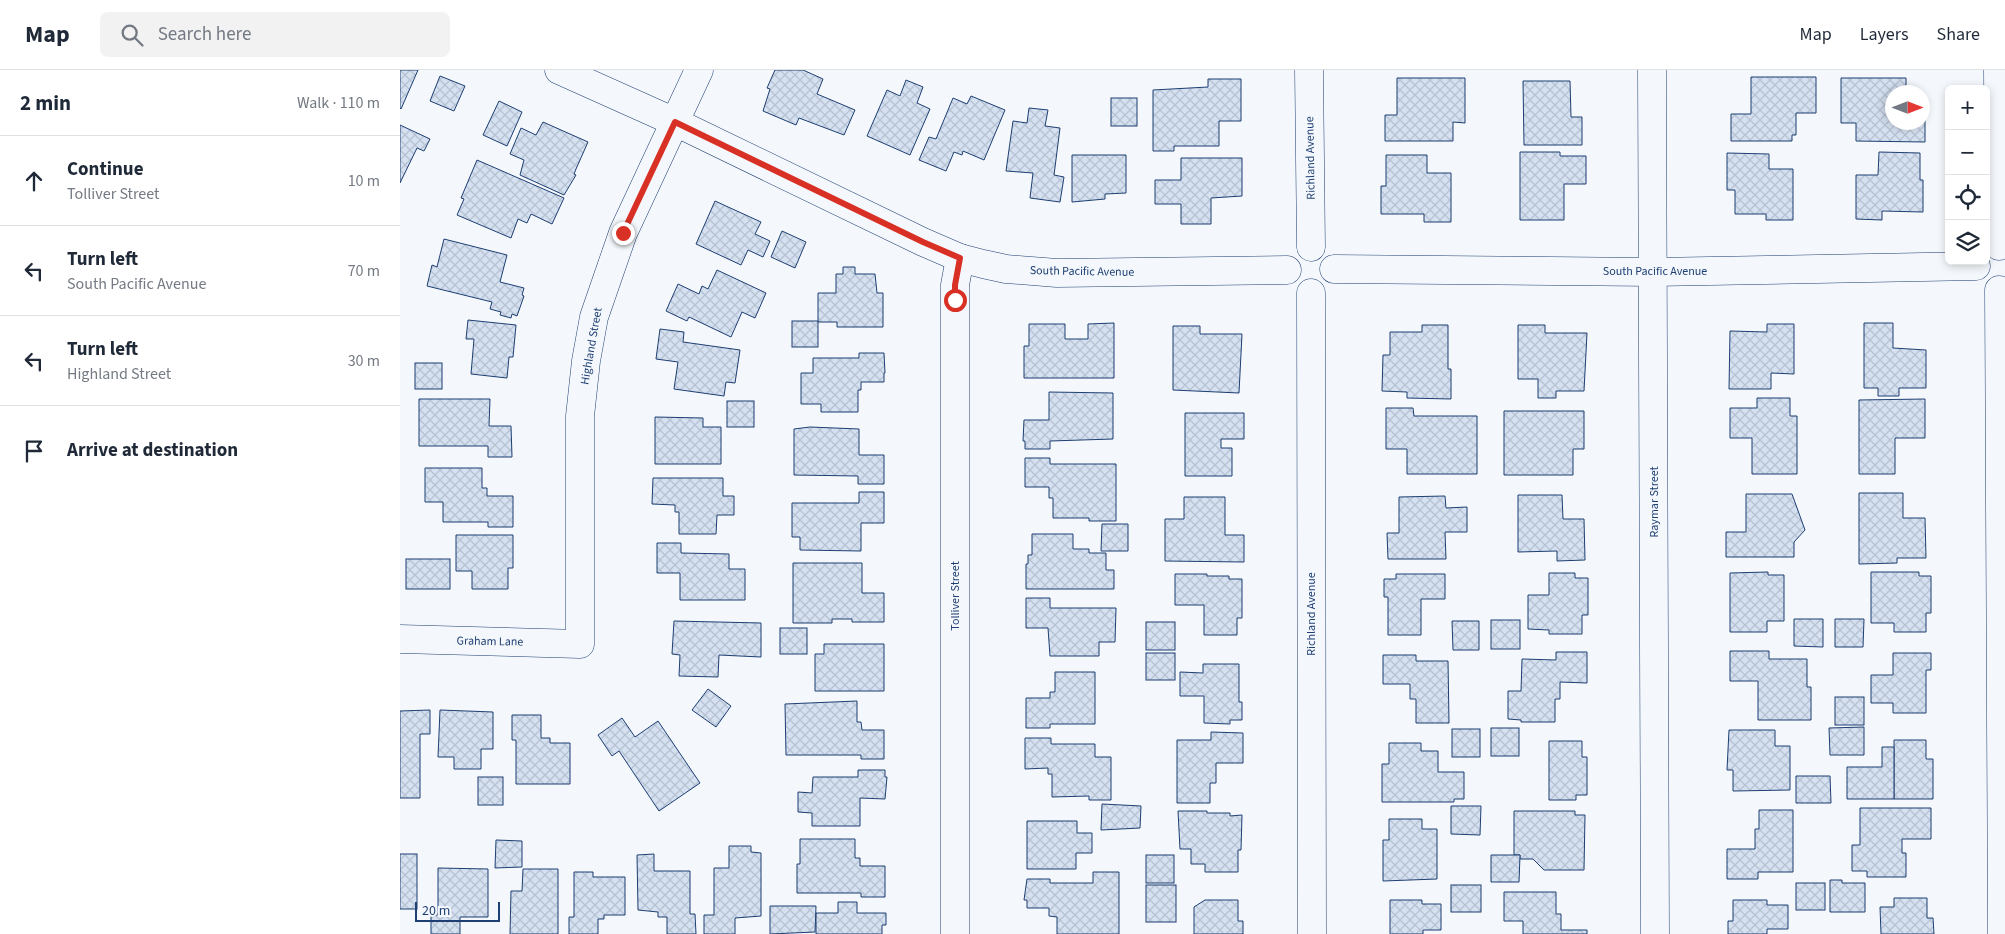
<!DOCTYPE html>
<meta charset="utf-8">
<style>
body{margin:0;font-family:"Source Sans 3",sans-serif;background:#f2f2f3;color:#1f2937}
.controls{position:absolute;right:15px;top:15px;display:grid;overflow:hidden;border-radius:8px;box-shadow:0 2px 8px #0003}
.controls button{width:45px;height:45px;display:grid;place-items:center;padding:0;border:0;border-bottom:1px solid #e0e1e3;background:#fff;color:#1f2937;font:25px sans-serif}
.compass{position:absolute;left:1485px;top:15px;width:45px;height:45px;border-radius:50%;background:#fff;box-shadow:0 2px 8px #0003;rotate:90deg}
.scale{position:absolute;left:15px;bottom:12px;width:85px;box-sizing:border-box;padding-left:5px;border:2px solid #1d3f73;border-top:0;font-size:14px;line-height:18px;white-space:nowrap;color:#1d3f73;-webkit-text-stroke:4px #f4f7fb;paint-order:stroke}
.stop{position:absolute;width:15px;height:15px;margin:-11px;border:4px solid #d93025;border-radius:50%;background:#fff}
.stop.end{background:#d93025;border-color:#fff;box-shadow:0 1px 5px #0008}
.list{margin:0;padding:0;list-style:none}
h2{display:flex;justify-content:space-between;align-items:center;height:65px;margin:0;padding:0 20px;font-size:21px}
h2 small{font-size:16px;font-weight:400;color:#747a83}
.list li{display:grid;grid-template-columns:32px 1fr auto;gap:15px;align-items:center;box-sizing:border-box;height:90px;padding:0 20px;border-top:1px solid #e0e1e3}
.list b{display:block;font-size:19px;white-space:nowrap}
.list p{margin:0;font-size:16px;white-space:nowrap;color:#747a83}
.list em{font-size:16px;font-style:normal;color:#747a83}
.icon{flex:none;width:28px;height:28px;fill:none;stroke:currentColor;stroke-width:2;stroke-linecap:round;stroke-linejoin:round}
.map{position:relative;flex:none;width:1605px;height:864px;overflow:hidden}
header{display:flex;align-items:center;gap:30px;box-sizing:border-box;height:70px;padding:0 25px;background:#fff;border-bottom:1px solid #e0e1e3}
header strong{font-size:24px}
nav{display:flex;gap:28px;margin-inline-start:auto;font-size:18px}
.search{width:350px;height:45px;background:#f2f2f3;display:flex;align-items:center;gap:12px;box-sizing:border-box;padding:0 18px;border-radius:8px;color:#747a83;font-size:19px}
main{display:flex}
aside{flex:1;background:#fff}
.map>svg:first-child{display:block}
</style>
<header>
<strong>Map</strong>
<div class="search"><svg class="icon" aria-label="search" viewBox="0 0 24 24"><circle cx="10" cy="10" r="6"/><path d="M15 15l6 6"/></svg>Search here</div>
<nav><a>Map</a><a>Layers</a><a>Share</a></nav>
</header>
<main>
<aside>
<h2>2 min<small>Walk · 110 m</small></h2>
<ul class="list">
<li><svg class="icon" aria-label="ahead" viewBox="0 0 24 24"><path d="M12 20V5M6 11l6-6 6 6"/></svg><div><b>Continue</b><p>Tolliver Street</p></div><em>10 m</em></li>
<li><svg class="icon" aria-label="left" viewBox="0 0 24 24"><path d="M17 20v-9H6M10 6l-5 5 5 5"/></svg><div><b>Turn left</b><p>South Pacific Avenue</p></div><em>70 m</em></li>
<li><svg class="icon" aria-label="left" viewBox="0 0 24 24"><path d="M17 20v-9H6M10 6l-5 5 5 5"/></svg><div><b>Turn left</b><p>Highland Street</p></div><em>30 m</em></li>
<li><svg class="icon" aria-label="arrive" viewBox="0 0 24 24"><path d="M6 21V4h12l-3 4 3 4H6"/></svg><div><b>Arrive at destination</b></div></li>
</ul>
</aside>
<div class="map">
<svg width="1605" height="864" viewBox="0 0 1605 864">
<defs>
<pattern id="building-cross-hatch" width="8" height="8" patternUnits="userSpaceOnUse" patternTransform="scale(1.25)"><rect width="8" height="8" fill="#d5e0f0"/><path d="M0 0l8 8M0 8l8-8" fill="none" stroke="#b6c1d1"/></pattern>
</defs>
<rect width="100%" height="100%" fill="#f4f7fb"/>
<g fill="url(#building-cross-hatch)" stroke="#1d3f73">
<path d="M0,0H18L1,39L0,38Z"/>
<path d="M375,0H403L423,9L417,24L455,40L444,65L399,48L396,55L363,41L370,19L367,18Z"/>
<path d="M40,6L65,16L54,41L30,31Z"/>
<path d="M1351,7H1416V43H1396V65H1392V71H1331V44H1351Z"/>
<path d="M997,8H1065V53L1053,52V71H985V45H997Z"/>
<path d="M1441,8H1506V22H1492V52H1522V46H1525V72L1456,71V53H1441Z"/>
<path d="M808,9H841V51H819V76H774V81H753V20L808,17Z"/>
<path d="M506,10L523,17L517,33L530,39L510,85L467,66L487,20L500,26Z"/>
<path d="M1123,11H1170L1171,47H1182V75H1124Z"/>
<path d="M571,26L605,40L584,90L563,81L562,85L554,82L546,101L519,90L529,67L536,69L553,28L567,34Z"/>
<rect x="711" y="28" width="26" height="28"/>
<path d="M99,31L122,42L107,76L83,65Z"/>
<path d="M629,38L648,40L645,56L660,58L654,105L664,107L660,132L630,128L633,103L606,101L613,51L627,53Z"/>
<path d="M143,52L188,72L176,99L174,104L176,105L164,125L120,105L124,90L110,84L121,58L136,65Z"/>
<path d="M0,55L30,69L24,81L17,78L0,113Z"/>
<path d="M1120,82H1160V86H1186V114H1164V150H1120Z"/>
<path d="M1479,82L1520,83V110H1523V142L1482,141V150L1456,149V105H1478Z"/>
<path d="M1327,83L1369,84V99H1393V150H1366V144H1335V120H1327Z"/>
<path d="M672,85H726V123L705,124V129L672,132Z"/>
<path d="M986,85H1027V103H1051V152H1024V144H981V116H986Z"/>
<path d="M781,88H842V126L811,128V154H781V134H755V110H781Z"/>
<path d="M77,90L164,128L152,154L131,144L127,153L118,149L111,168L57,145L64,129L61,128Z"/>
<path d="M315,131L361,152L355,164L370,171L363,187L348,180L341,195L296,174Z"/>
<path d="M382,161L406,172L395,198L371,187Z"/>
<path d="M44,169L107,185L100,212L124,218L122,225L124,226L117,246L112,244L111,248L100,245L101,242L90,239L92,232L27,216L32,195L37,197Z"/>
<path d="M443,197H455V204H475L477,223H483V257H437V252H418V223H436V204H443Z"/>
<path d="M317,200L366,223L355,248L342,242L331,267L289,247L287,251L266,241L278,214L299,224L302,216L308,219Z"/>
<path d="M68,250L116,255L113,287H109L107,308L71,304L74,269H66Z"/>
<rect x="392" y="251" width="26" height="26"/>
<path d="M714,253V308H624V276H629V254H665V269H688V254Z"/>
<path d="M1464,253H1493V278L1526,280V318H1499V326H1478V318H1464Z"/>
<path d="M1367,254H1394V304L1371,303V319H1329L1330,261L1367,262Z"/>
<path d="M1022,255H1048V299H1051V329L1007,328V322L982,321L983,285H990V262H1022Z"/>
<path d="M1118,255H1145V263H1187L1184,321H1156V328H1138V309H1118Z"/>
<path d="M773,256H800V264H842L839,323L773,320Z"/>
<path d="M260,259L284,262L283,272L340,280L335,313L326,312L324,326L274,319L278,292L256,289Z"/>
<path d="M459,283H484L485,303H484V312H461V320H458V342H421V334H401V303H413V288H459Z"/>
<rect x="15" y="293" width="27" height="26"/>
<path d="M649,322L713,323V369L650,371V379H625V371H623L624,350H649Z"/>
<path d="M1357,328H1390V346H1397V404H1352V368H1330V338H1357Z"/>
<path d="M19,329H90L89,356H111L112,387H88V376H19Z"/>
<path d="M1525,329V368H1495V404H1459V330Z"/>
<rect x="327" y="331" width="27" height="26"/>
<path d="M986,338H1013L1014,346H1077V404H1007V379H986Z"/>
<path d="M1104,341H1184V379H1173V405H1104Z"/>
<path d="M785,343H844V369H821V378H832V406H785Z"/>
<path d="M255,347L303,348V357H321V394H255Z"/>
<path d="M410,357L459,359V385H484V414H458V406L394,405V359Z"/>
<path d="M625,388H650V394H716V451H689V448H653V428H649V417H625Z"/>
<path d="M25,398H82V418H87V426H113V457H88V452H43V432H25Z"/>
<path d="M253,408H323V426H334V445H317L316,464H279V442H275V435L252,434Z"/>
<path d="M459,422H484V453H461V481L400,480V467H392V433H459Z"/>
<path d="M1459,423H1503V448H1525L1526,488H1497V493L1459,494Z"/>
<path d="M1346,424H1392L1405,460L1394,472V487H1326V462H1346Z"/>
<path d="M1118,425H1162L1163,449H1184L1185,490L1157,491V481L1118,482Z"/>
<path d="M1045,426L1046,438L1067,437V462H1045L1046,489H988L987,463H999V427Z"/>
<path d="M784,427H825V465H844V492L765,491V449H784Z"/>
<path d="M702,454H728V481H701Z"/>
<path d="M632,464H673V479H689V483H706V500H714V519H626V494H628V485H632Z"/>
<path d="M56,465H113V498H108V519H72V501H56Z"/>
<path d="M257,473H281V483L329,484V499H345V530H280V503H257Z"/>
<rect x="6" y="489" width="44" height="30"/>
<path d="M393,493H462V523H484V552H452V549H432V553H393Z"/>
<path d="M1368,502V505H1384V551H1367V562H1330V503Z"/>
<path d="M1471,502H1519V506H1531V543H1526V562H1494V553H1471Z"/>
<path d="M1149,503H1175V508H1188V545H1182V564H1149V560L1128,559V525H1149Z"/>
<path d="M775,504H807V506H829V509H842V548H837V565H804V535H775Z"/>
<path d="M996,504H1045V529H1021V565H988V527H984V509H996Z"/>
<path d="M626,528H650V538H716L715,572H699V586H650L648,558H626Z"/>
<path d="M1394,549H1423V577L1394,576Z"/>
<path d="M1435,549H1464L1463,577H1435Z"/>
<rect x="1091" y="550" width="29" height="29"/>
<path d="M274,551L361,553V587L319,585L318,607L279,606L280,585L272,584Z"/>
<path d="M1052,551H1079V580H1053Z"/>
<rect x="746" y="552" width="29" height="28"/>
<rect x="380" y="558" width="27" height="26"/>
<path d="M424,574H484V621H415V584H424Z"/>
<path d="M1330,581H1369V589H1407V617H1411V650H1358V611H1330Z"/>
<path d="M1156,582H1187V613L1160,612V629H1155V652H1121V650L1108,649V621H1121L1122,589L1156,590Z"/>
<rect x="746" y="583" width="29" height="27"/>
<path d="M1493,583H1531V600H1526V643H1493V633H1471V605H1493Z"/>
<path d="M983,585H1016V591H1048L1049,653H1016V629H1010V614H983Z"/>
<path d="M803,594H839V632H842V650H830V654L804,653V626H780V602L803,603Z"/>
<path d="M655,602H695V654H650V658H626V628H650V622H655Z"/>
<path d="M308,619L331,636L316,657L292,640Z"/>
<rect x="1435" y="627" width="29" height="28"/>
<path d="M457,631V652H461L462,660H484V689H461V685H386L385,634Z"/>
<path d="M30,640V664H20V728H0V641Z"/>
<path d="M40,640L93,642V679H81V699H54V687H38Z"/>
<path d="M112,645H141V668H150V673H170V714H116V670H112Z"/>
<path d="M222,648L235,667L258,651L300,713L259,741L219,681L212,686L198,665Z"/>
<path d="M1464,657V685H1430L1429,658Z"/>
<rect x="1091" y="658" width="28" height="28"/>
<rect x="1052" y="659" width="28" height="28"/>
<path d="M1329,660H1375V676H1390V720L1333,721V700H1327Z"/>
<path d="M811,662L843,663V693H816V713H810V733H777V670H811Z"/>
<path d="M625,668H651V674H695V687H711V730H689V726L652,727V704H648V698L625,699Z"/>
<path d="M1494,670H1526V689H1533V729H1494Z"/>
<path d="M1149,671H1182V687H1187V725H1176V730H1149Z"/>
<path d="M989,673H1021V681H1038V702H1064V729H1054V732H982V694H989Z"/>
<path d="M1482,677H1494V729H1447V697H1482Z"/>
<path d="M458,700H485V707H487L485,729L460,728V756H412V743L398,742V722L412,723L413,707H458Z"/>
<path d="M1396,706H1430L1431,733H1396Z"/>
<rect x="78" y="707" width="25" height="28"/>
<path d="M702,734L741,736L740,758L701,760Z"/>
<path d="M1051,736H1081L1080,765L1051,764Z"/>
<path d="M1460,738H1531V769H1502V783H1506V807H1467V801H1452V775H1460Z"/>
<path d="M1359,740H1393V802H1358V809H1327V779H1355V759H1359Z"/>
<path d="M778,741H807V743H830V746L842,745L841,780H838V802H805V794H791V779H780Z"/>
<path d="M1114,741H1175V745H1185L1184,800H1144L1133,789H1120V785H1114Z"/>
<path d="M989,749H1022V759H1037V809L983,811V770H989Z"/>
<path d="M627,751H677V763H692V783H676V799H627Z"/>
<path d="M400,769H455V788H460V796H485V827H461V823H397V794H400Z"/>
<path d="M96,770L122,771V797L95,798Z"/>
<path d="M329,776H351V782L361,783V846L335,848V864H304V845H314V798H329Z"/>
<rect x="0" y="784" width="17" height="55"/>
<path d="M254,784V801H290V844H295L296,864H267V847H258V842L238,840L237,785Z"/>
<rect x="746" y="785" width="28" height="28"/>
<path d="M1091,785H1120L1119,812H1091Z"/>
<path d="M38,798L88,799V847H60V864H31V845H38Z"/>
<path d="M123,799H158V864H110L111,821H122Z"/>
<path d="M174,802H193V807H225V845H204V849H198V864H169V847H174Z"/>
<path d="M693,802H719V864H657V847L649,846V838H627V830H624L627,809H650V813H693Z"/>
<path d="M1430,810H1442V813H1465V842H1430Z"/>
<rect x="1396" y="813" width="29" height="27"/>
<rect x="746" y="815" width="30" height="37"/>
<rect x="1051" y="815" width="30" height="27"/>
<path d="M1104,822H1156V844H1161V860H1187V864H1123V851H1104Z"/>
<path d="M1494,828H1527V848H1533L1534,864H1481L1480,837H1494Z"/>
<path d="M805,830H838V851H843V864H794V837Z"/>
<path d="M990,830H1022V834H1041V860H1023V864H990Z"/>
<path d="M1333,830H1367V835H1388V859H1367V864H1328V851H1333Z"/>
<path d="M438,832H457V843H486V855H482V864H416V843H438Z"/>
<path d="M370,836H416L415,862L370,864Z"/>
</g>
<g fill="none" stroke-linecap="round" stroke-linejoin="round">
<g stroke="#1d3f73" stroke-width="29">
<g id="minor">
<path d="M159,0L275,52L523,172L560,188L583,194L606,199L657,203L887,200"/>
<path d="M909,0L911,177"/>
<path d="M1252,0L1255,864"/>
<path d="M1598,0L1599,176"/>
<path d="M934,199L1253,202L1576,196"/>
<path d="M1599,220L1602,864"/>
<path d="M911,223L912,864"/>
<path d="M0,569L180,574V346L186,291L194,247L223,163L299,0"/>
<path d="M555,864V215L560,188"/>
</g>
</g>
<use href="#minor" stroke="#f4f7fb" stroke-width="28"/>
</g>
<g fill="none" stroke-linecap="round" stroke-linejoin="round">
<path stroke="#d93025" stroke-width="6" d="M223,163L275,52L523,172L560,188L555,215V230"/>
</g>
<g text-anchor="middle" stroke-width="4" stroke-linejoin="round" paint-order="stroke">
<g font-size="12" fill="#1d3f73" stroke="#f4f7fb">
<text transform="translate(910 88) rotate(-91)" y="4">Richland Avenue</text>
<text transform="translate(682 201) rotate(1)" y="4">South Pacific Avenue</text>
<text x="1255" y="205">South Pacific Avenue</text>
<text transform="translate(191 276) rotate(-80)" y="4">Highland Street</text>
<text transform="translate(1254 432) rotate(-90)" y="4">Raymar Street</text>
<text transform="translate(555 526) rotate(-90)" y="4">Tolliver Street</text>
<text transform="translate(911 544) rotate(-90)" y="4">Richland Avenue</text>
<text transform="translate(90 571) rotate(1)" y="4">Graham Lane</text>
</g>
</g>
</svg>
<div class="controls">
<button>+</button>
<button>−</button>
<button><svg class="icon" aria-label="locate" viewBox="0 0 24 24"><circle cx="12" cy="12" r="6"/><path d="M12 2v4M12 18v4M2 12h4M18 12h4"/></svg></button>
<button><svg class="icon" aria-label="layers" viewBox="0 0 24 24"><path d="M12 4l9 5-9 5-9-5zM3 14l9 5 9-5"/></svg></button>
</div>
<svg class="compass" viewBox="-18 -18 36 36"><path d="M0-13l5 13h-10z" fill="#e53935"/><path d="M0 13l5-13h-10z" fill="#747a83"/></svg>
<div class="scale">20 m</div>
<div class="stop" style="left:555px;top:230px"></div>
<div class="stop end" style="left:223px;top:163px"></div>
</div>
</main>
